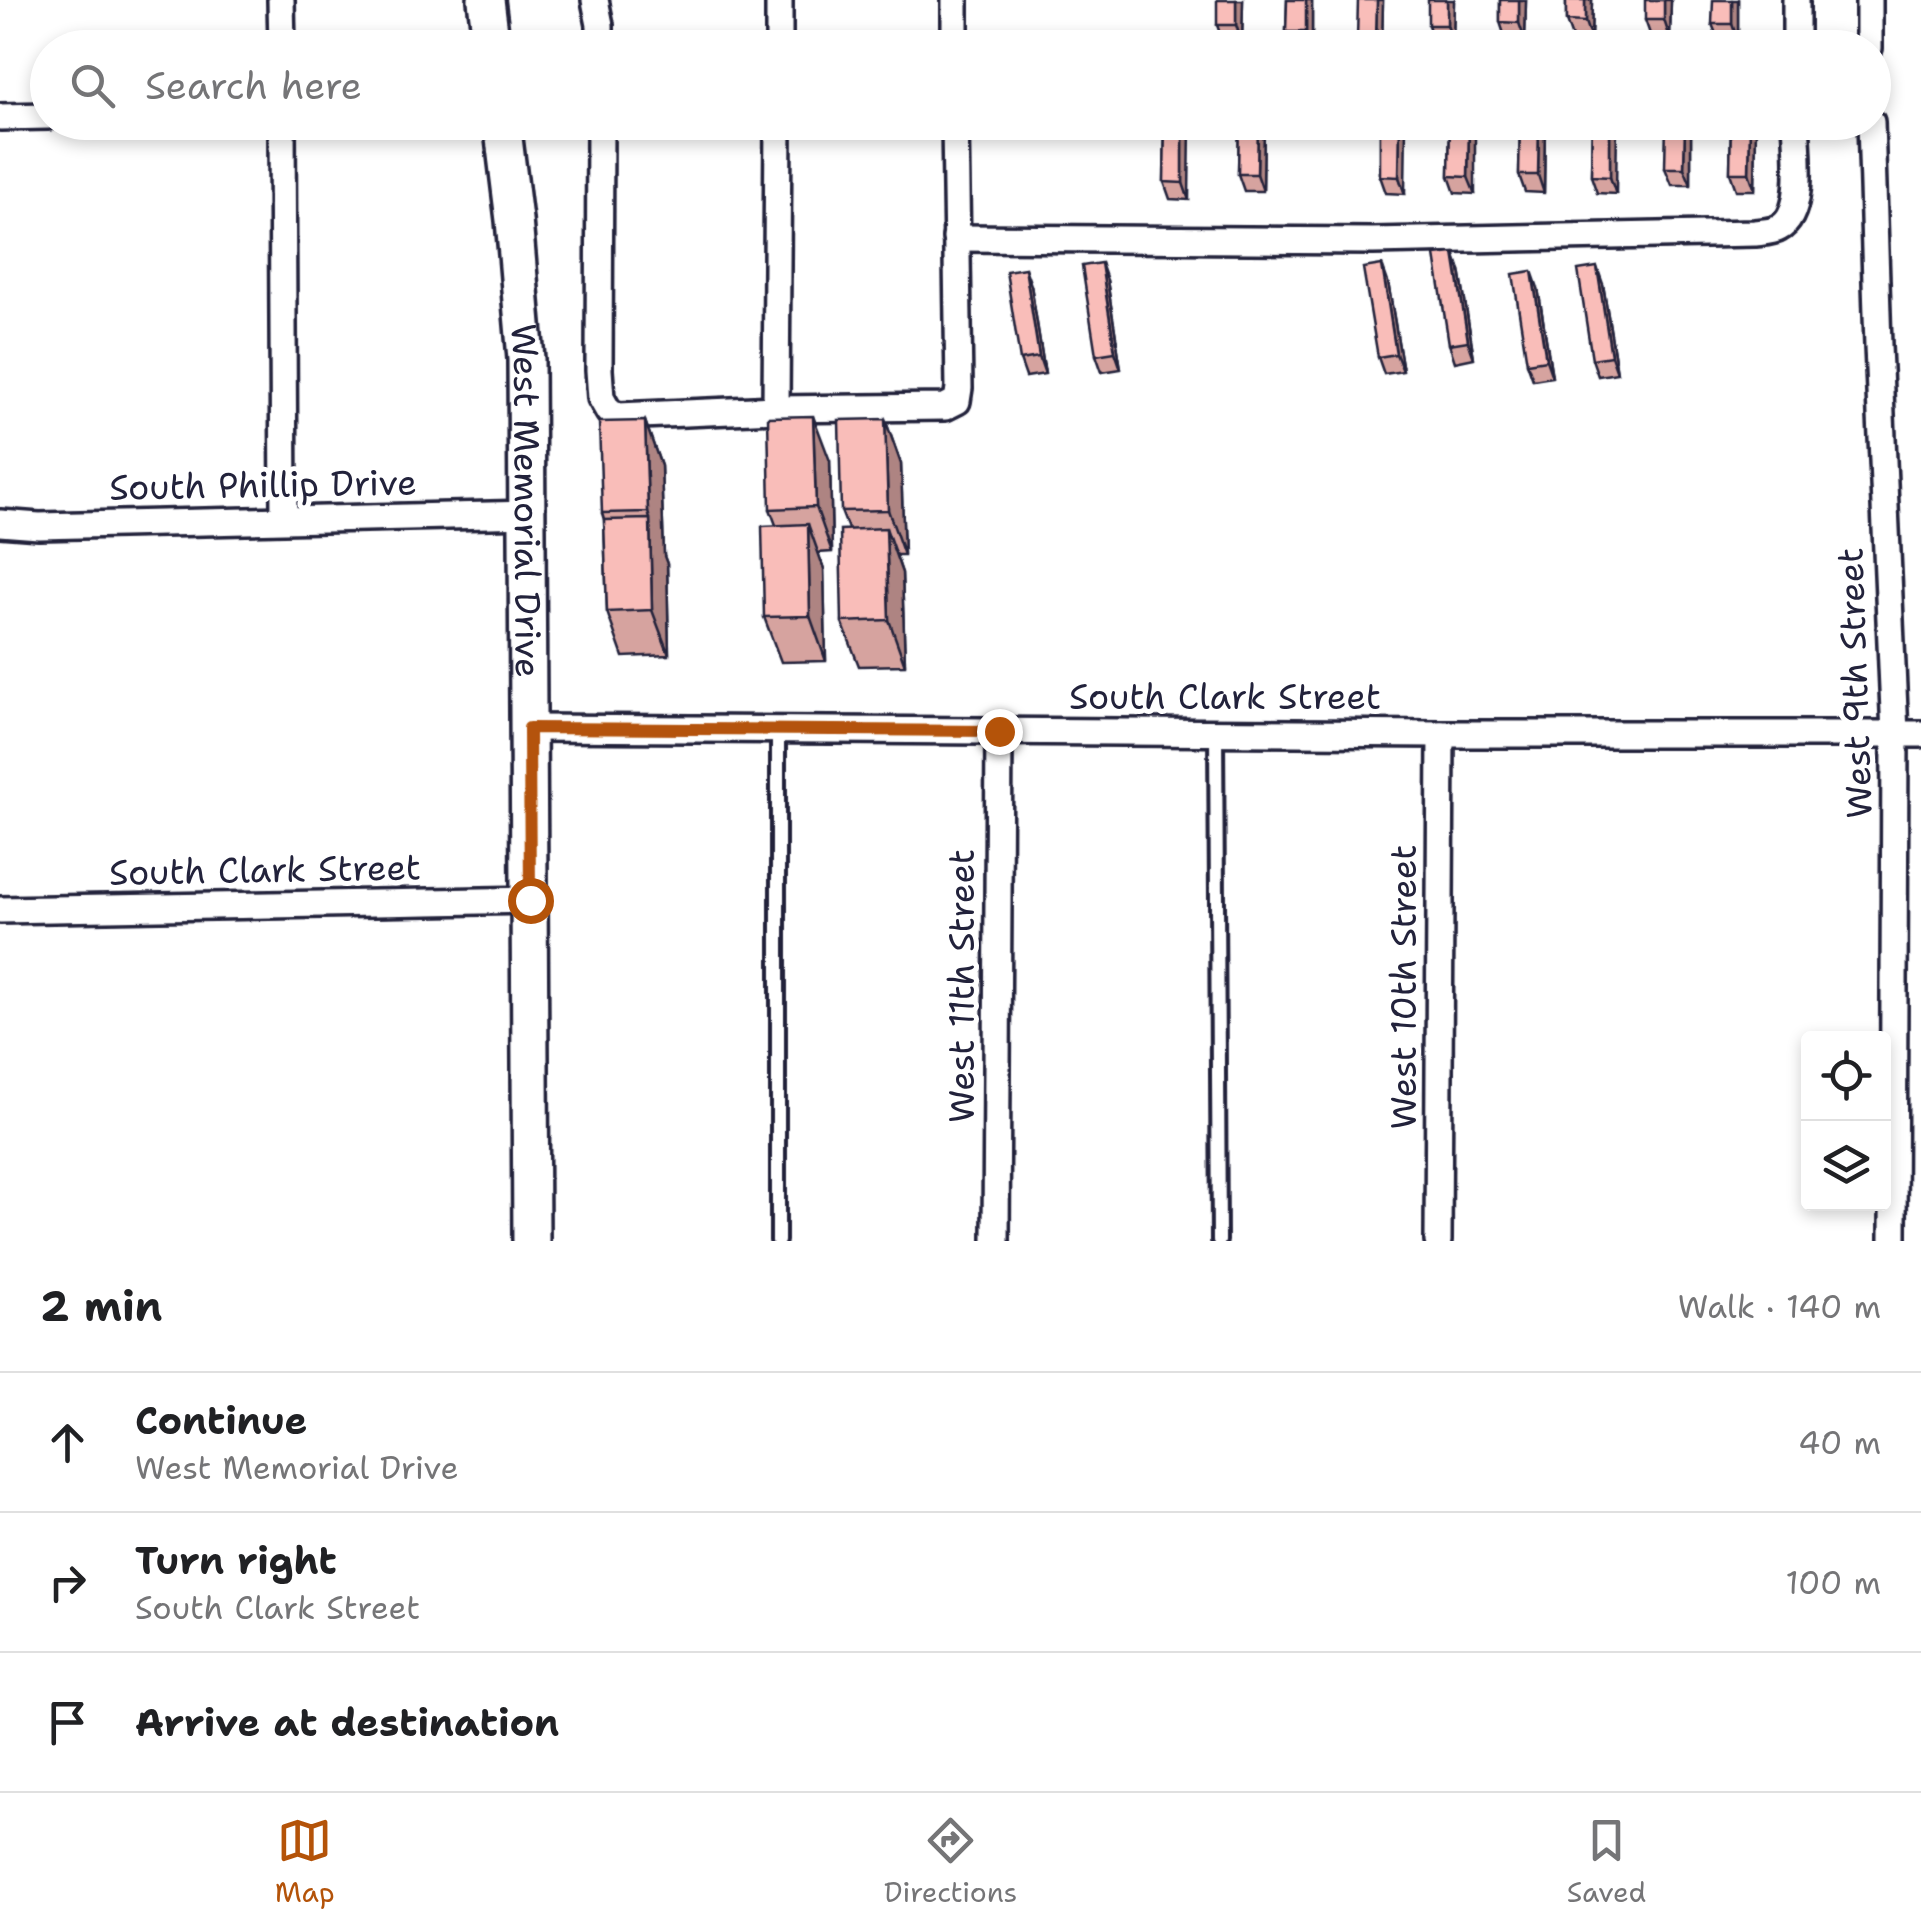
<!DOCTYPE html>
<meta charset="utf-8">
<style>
body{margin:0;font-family:"Shantell Sans",sans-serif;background:#f6f6f6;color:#202124}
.controls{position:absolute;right:30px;bottom:30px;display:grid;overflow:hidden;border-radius:10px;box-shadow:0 5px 15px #0003}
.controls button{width:90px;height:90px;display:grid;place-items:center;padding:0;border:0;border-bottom:2px solid #e0e0e0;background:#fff;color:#202124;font:50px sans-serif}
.stop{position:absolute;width:30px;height:30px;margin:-22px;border:8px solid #b45309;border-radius:50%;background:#fff}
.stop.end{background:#b45309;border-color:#fff;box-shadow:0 2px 10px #0008}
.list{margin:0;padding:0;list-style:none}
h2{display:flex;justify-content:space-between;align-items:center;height:130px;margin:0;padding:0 40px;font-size:42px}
h2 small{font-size:32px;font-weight:400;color:#757577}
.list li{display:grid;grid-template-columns:65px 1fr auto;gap:30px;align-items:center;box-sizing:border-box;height:140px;padding:0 40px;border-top:2px solid #e0e0e0}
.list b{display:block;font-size:38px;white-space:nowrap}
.list p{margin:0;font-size:32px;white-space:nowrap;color:#757577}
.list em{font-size:32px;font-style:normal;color:#757577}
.icon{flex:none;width:55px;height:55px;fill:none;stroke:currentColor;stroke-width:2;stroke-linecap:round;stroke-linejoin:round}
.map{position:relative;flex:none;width:1921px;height:1241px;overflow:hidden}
.search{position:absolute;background:#fff;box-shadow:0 5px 15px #0003;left:30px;right:30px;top:30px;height:110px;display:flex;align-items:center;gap:25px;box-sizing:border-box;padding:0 35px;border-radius:55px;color:#757577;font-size:38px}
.sheet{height:550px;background:#fff}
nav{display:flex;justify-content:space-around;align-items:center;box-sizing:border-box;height:140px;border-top:2px solid #e0e0e0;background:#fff;font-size:28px;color:#757577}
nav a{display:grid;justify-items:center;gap:5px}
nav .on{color:#b45309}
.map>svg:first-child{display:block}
</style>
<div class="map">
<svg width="1921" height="1241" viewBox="0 0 1921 1241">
<rect width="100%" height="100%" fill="#fff"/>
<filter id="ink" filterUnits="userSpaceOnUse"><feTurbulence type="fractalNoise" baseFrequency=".01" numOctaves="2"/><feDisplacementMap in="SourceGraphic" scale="20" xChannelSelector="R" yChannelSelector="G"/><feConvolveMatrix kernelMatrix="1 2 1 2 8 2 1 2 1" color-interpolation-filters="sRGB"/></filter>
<g filter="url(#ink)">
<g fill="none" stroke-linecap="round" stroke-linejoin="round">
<g stroke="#22223b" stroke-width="20">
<g id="lane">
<path d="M778,729V1241"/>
<path d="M1216,732L1219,1241"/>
</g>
</g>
<g stroke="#22223b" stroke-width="32">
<g id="street">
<path d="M281,0L282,48"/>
<path d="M595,0L600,25V48"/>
<path d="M955,0V48"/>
<path d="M1796,0V48"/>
<path d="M1869,0V48"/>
<path d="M779,48V0"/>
<path d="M0,117L48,116"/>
<path d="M282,122L284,519"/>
<path d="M600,122L599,370L601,398L609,412L619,416L776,409L945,407L957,401L959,388L955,122"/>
<path d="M1871,122L1878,346L1895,734L1893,1241"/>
<path d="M956,238L1373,241L1755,233C1763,232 1772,232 1779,228C1806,214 1797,149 1796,122"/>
<path d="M776,409L778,122"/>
<path d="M0,523L39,526L528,514"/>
<path d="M529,728L1441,734H1921"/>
<path d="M0,910L530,900"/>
<path d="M996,1241L999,731"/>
<path d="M1438,1241L1441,734"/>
</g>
</g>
<g stroke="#22223b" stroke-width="42">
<g id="secondary">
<path d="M486,0L492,48"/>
<path id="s1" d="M502,122L514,220L526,359L531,1241"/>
</g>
</g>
<use href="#lane" stroke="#fff" stroke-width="12"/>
<use href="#street" stroke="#fff" stroke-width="25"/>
<use href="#secondary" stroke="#fff" stroke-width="35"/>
</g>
<g fill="#d6a39f" stroke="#22223b" stroke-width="2.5">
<path d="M1243,0L1242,42H1223L1217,25Z"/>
<path d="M1287,0H1312V48H1292L1286,32Z"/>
<path d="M1383,0L1382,48H1360L1357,39Z"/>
<path d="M1454,0L1453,42H1434L1428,25Z"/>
<path d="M1500,0H1526L1525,40H1506L1500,22Z"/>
<path d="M1566,0H1592L1591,39L1572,38L1566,21Z"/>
<path d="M1671,0L1670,38L1651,37L1645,20Z"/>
<path d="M1738,0V41H1719L1712,24Z"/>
<path d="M1165,122L1189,200L1170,199L1164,182Z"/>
<path d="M1239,122H1264L1263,191H1244L1238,174Z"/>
<path d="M1380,122L1405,194L1386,193L1380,176Z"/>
<path d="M1450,122L1475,194L1455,193L1449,176Z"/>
<path d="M1520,122H1545L1544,193L1525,192L1519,175Z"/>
<path d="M1592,122L1616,194L1597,193L1591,176Z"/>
<path d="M1691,122V185H1672L1665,168Z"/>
<path d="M1731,122H1756L1755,190H1736L1730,173Z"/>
<path d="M1460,270L1474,358L1455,362L1449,344Z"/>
<path d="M1107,280L1121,369L1102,372L1096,355Z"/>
<path d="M1388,282L1403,371L1384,374L1378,357Z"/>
<path d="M1603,284L1617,373L1598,376L1592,359Z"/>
<path d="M1031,285L1045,374L1026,377L1020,360Z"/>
<path d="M1538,288L1552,377L1533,380L1527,363Z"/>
<path d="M885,419L901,464L904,555H896L902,573L905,665L859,666L842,622L848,529L841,511Z"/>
<path d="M645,421L661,466L664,556L667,564L669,655L623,657L607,612L604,520L602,513Z"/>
<path d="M830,461L832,552L818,553L824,569L826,661L781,662L764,617L776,525L770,509Z"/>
</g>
<g fill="#ae8482" stroke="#22223b" stroke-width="2.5">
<path d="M1236,0H1243L1242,42L1236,25Z"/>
<path d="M1306,0H1312V48L1306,32Z"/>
<path d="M1377,0H1383L1382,48H1379L1376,39Z"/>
<path d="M1447,0H1454L1453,42L1447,25Z"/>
<path d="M1519,0H1526L1525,40L1519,23Z"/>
<path d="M1585,0H1592L1591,39L1585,22Z"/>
<path d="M1664,0H1671L1670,38L1664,20Z"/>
<path d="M1732,0H1738V41L1732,24Z"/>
<path d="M1183,122H1190L1189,200L1183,183Z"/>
<path d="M1258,122H1264L1263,191L1257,174Z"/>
<path d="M1400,122H1406L1405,194L1399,177Z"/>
<path d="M1469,122H1475V194L1468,177Z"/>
<path d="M1539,122H1545L1544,193L1538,175Z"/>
<path d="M1610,122H1617L1616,194L1610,177Z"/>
<path d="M1685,122H1691V185L1684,168Z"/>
<path d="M1750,122H1756L1755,190L1749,173Z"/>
<path d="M1454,253L1460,270L1474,358L1468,341Z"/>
<path d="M1101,263L1107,280L1121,369L1115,352Z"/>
<path d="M1382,265L1388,282L1403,371L1396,354Z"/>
<path d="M1597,267L1603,284L1617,373L1611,356Z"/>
<path d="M1025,268L1031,285L1045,374L1039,357Z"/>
<path d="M1532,271L1538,288L1552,377L1546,360Z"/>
<path d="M813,416L830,461L832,552L816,507Z"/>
<path d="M885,419L901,464L904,555L888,510Z"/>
<path d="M645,421L661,466L664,556L667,564L669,655L652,610L650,519L648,512Z"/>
<path d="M808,524L824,569L826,661L810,616Z"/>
<path d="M886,528L902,573L905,665L889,620Z"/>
</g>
<g fill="#f9bdb9" stroke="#22223b" stroke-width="2.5">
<rect x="1217" y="0" width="19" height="25"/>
<path d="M1287,0H1306V32H1286Z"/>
<path d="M1358,0H1377L1376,39H1357Z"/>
<rect x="1428" y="0" width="19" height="25"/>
<path d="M1500,0H1519V23L1500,22Z"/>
<path d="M1566,0H1585V22L1566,21Z"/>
<rect x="1645" y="0" width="19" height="20"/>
<path d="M1713,0H1732V24H1712Z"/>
<path d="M1165,122H1183V183L1164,182Z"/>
<path d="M1239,122H1258L1257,174H1238Z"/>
<path d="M1380,122H1400L1399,177L1380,176Z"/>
<path d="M1450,122H1469L1468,177L1449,176Z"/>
<path d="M1520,122H1539L1538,175H1519Z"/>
<path d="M1592,122H1610V177L1591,176Z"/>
<path d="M1666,122H1685L1684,168H1665Z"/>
<path d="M1731,122H1750L1749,173H1730Z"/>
<path d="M1454,253L1468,341L1449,344L1435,255Z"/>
<path d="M1101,263L1115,352L1096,355L1082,266Z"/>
<path d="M1382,265L1396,354L1378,357L1363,268Z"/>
<path d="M1597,267L1611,356L1592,359L1578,270Z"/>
<path d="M1025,268L1039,357L1020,360L1006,271Z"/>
<path d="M1532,271L1546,360L1527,363L1513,274Z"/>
<path d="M813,416L816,507L770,509L768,417Z"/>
<path d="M885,419L888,510L841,511L839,420Z"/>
<path d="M645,421L648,512L602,513L599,422Z"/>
<path d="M650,519L652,610L607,612L604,520Z"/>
<path d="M808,524L810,616L764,617L762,526Z"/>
<path d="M886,528L889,620L842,622L840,530Z"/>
</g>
</g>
<g fill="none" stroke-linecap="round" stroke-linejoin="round" filter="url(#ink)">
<path stroke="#b45309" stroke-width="12" d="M530,900L529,728L999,731"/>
</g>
<g text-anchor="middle" stroke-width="10" stroke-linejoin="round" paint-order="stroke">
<g font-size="35" fill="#22223b" stroke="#fff">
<text transform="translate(263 485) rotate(-1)" y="12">South Phillip Drive</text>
<text dy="12" stroke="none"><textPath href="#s1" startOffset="380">West Memorial Drive</textPath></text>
<text transform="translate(1855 683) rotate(-92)" y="12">West 9th Street</text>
<text x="1225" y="709">South Clark Street</text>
<text transform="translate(265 870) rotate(-1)" y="12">South Clark Street</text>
<text transform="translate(962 986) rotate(-90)" y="12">West 11th Street</text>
<text transform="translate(1404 987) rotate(-90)" y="12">West 10th Street</text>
</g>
</g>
</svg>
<div class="controls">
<button><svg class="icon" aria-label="locate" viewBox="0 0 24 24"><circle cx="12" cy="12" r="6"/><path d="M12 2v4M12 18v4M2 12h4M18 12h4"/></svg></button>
<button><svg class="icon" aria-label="layers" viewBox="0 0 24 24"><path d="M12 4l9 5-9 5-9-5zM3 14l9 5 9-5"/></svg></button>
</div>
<div class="stop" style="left:530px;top:900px"></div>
<div class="stop end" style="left:999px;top:731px"></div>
<div class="search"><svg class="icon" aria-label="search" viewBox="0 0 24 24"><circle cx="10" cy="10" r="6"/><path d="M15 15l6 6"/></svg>Search here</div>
</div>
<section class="sheet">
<h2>2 min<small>Walk · 140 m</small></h2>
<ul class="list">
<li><svg class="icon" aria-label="ahead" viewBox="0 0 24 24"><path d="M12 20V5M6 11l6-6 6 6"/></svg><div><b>Continue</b><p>West Memorial Drive</p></div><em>40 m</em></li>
<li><svg class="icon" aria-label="right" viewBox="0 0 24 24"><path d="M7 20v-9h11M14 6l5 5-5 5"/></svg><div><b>Turn right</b><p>South Clark Street</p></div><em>100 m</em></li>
<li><svg class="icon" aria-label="arrive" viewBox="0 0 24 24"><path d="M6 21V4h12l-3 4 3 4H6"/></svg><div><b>Arrive at destination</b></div></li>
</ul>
</section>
<nav>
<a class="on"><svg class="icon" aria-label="map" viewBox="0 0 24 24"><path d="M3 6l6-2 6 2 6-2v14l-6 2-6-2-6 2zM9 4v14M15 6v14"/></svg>Map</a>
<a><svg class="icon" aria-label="directions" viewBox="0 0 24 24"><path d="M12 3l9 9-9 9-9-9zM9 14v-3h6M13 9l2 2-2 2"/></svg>Directions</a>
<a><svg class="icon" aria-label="saved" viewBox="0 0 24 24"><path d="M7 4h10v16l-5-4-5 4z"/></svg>Saved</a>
</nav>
